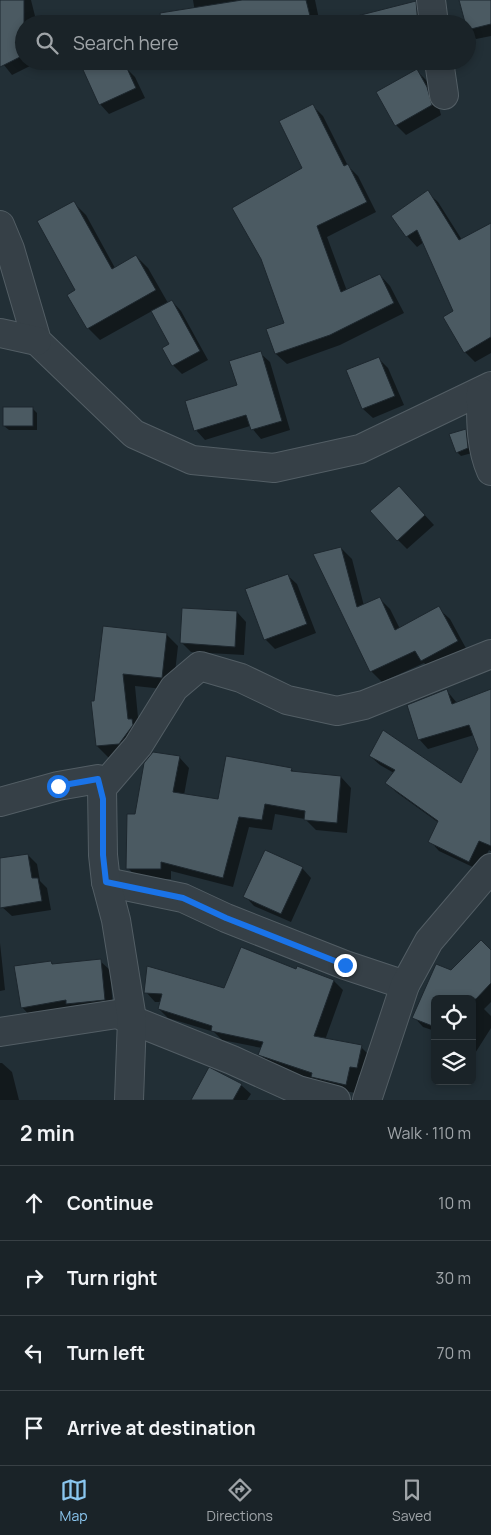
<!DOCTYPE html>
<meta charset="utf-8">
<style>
body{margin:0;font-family:Manrope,sans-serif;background:#232b30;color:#f1f3f6}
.controls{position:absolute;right:15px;bottom:15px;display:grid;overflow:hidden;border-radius:8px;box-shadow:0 2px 8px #0003}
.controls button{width:45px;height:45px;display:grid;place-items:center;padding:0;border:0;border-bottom:1px solid #384045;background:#1a2328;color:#f1f3f6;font:25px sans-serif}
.stop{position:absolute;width:15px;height:15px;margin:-11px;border:4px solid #1a73e8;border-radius:50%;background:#fff}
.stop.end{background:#1a73e8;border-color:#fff;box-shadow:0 1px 5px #0008}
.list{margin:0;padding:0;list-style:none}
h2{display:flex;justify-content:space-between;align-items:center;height:65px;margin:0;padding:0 20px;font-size:21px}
h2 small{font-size:16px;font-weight:400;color:#9fa4a8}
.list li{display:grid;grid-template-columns:32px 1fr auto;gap:15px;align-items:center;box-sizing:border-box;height:75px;padding:0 20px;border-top:1px solid #384045}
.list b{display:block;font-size:19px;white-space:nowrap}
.list em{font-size:16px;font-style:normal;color:#9fa4a8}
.icon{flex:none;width:28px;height:28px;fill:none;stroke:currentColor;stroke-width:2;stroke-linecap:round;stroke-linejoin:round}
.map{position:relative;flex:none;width:491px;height:1100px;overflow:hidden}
.search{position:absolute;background:#1a2328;box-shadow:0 2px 8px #0003;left:15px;right:15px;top:15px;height:55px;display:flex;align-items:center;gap:12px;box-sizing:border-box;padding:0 18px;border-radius:28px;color:#9fa4a8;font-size:19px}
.sheet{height:365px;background:#1a2328}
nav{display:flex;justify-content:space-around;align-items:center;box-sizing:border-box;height:70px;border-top:1px solid #384045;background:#1a2328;font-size:14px;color:#9fa4a8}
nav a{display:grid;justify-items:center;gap:2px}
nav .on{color:#8ac6ef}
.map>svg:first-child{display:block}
</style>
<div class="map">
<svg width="491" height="1100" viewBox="0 0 491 1100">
<rect width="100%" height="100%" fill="#222f36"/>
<g fill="#0007">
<path d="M0,0H31L37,24H24V61H40L12,75L0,60Z"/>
<path d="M193,0H315L320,24H197Z"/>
<path d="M460,0H491V36L476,39L467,30Z"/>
<path d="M415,3L424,12L426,24H383Z"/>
<path d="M80,61H124L127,69L135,77L145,98L109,114L100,104Z"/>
<path d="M417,71L426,80L436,97L441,115L406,135L396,125Z"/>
<path d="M313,106L323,116L348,166L358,176L376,212L327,237L347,291L380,275L390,286L404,313L340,345L287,364L276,354L267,330L286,323Z"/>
<path d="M427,192L438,202L462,240L491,225V353L475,362L465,352L455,312L424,242L417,247L407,236Z"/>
<path d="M74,203L86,215L115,268L136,256L148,268L168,303L172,301L181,311L208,360L182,374L173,365L171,345L152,311L100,340L88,328L77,290Z"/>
<path d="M260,353L270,362L290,430L261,439L250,426L205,440L196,430L238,386Z"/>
<path d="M378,358L388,368L404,405L373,418L363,409L347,371Z"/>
<path d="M32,408L37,413V430H9L4,426Z"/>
<path d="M466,430L470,434L472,453L461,456L457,452Z"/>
<path d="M408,497L434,525L407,549L398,540Z"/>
<path d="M341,548L352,559L364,606L379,598L390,609L400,629L438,608L450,619L468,652L433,672L424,663L382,682L371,671Z"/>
<path d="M287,575L297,584L316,633L275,649L265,639Z"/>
<path d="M237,612L246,622L244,655L191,652L182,643Z"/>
<path d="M104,628L166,634L178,646L173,690L135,686L139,728L131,756L109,758L97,746L95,702Z"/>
<path d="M447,691L457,703L491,691V851L489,850L479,870L439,851L430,841L439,823L396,792L387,782L394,773L380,765L370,756L461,785L479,749L474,735L428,749L419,739Z"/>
<path d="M179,757L189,768L184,795L219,800L291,769L295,773L341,777L351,788L347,833L316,830L305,819L275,814L272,830L249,827L233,887L171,871V879H138L128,868L136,815Z"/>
<path d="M28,855L37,864L40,881L47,888L51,910L12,916L2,907L0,895V860Z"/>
<path d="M302,868L311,878L291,922L254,906L245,896Z"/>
<path d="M0,943L5,990L0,991Z"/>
<path d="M491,951V1002L484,1009L491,1016V1028L472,1058V999H435V1037L431,1033L432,1030L423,1027L414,1017L451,971Z"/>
<path d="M100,961L110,970L113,1009L31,1017L22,1007L51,962L54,965Z"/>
<path d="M298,968L334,981L343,990L325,1040L361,1047L370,1056L366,1077L359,1075L355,1093L322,1086L315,1080L269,1064L260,1054L262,1048L222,1040L214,1032L168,1018L159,1009L161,1002H155L146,992L225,989L297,970Z"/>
<path d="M0,1063H2L12,1072L19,1100H0Z"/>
<path d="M241,1085L251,1094L247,1100H192Z"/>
</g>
<g fill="#4b5a62" stroke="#1d272e">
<path d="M0,0H24V55L0,67Z"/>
<path d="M242,0H306L311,20L295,24H161L160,13Z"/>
<path d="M459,0H491V24L467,30Z"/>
<path d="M416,1L418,24H354L353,17Z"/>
<path d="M79,61H119L122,68L126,66L136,88L99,105Z"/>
<path d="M417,69L427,87L432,105L395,126L376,92Z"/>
<path d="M313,104L344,166L348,164L367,202L317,226L341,292L380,274L394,303L330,335L275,354L266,329L284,323L261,259L232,208L302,168L279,121Z"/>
<path d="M428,190L459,240L491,223V337L464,353L443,317L453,311L417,230L406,237L391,216Z"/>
<path d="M74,201L112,269L136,255L156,290L87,329L67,295L75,290L37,221Z"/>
<path d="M172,300L200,351L172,366L162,348L169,344L151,311Z"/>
<path d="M261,351L282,421L251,430L246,415L194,431L185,401L237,385L229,361Z"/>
<path d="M379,357L395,396L362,409L346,370Z"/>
<rect x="3" y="407" width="30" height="19"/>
<path d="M466,429L468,448L456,453L449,434Z"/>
<path d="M399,486L425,515L397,541L370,511Z"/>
<path d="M341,547L357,607L380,597L395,630L439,606L458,641L421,661L415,651L370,672L313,554Z"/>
<path d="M288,574L307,624L264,640L245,589Z"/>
<path d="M182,608L237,611L235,647L180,643Z"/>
<path d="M103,626L167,633L162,678L123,674L128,719H132L133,725L119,744L96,746L91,701H94Z"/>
<path d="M447,689L452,704L491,689V846L479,841L469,862L428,842L438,821L385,783L395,770L369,756L383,730L461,783L478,749L469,725L418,740L407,705Z"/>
<path d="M153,752L180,756L173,792L218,799L226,756L292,768L291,771L341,776L337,823L304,820L305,811L265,804L262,820L239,817L223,878L161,862V869H126L127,814H135L144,763Z"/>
<path d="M265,850L303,867L281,914L243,897Z"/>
<path d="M28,854L32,878H38L42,901L0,908V858Z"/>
<path d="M481,940L491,950V983L476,999H435V1027L412,1018L436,964L451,970Z"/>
<path d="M241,947L296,969L297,966L334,980L314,1036L362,1045L357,1068L350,1067L346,1085L311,1077L312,1073L258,1055L263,1042L211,1031L212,1026L158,1009L162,994L144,993L147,966L224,988Z"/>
<path d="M101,959L105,1000L66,1004V1000L21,1008L14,966L51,961L52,964Z"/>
<path d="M209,1067L242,1084L233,1100H191Z"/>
</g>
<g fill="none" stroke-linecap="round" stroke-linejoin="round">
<g stroke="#535e65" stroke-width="30">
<g id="minor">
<path d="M431,0L434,24"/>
<path d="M439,61L444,95"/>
<path d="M0,225L10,249L37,341L134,434L192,460L274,468L360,449L491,386"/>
<path d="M0,333L37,341"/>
<path d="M481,392C481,419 480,446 491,471"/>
<path d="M0,802L58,786L98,779L102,788"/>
<path d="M106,882L183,898L226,918L345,965L405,985"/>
<path d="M0,1032L117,1014L232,1060L298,1090L336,1100"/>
<path d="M129,1100L132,1019L116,920L106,882L103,855L102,788L138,746L174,688L200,666L241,678L287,700L337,711L364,705L491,654"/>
<path d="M367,1100L405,985L429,941L491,868"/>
</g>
</g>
<use href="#minor" stroke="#364047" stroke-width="28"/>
</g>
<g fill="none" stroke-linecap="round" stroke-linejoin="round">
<path stroke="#1a73e8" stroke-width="6" d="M58,786L98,779L103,799V855L106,882L183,898L226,918L345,965"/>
</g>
</svg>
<div class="controls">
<button><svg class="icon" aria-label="locate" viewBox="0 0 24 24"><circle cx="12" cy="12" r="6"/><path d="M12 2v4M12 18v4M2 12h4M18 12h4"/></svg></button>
<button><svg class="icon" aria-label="layers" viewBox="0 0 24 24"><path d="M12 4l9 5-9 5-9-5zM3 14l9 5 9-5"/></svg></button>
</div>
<div class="stop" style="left:58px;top:786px"></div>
<div class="stop end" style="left:345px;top:965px"></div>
<div class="search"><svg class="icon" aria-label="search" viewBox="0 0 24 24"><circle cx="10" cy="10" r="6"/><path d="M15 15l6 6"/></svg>Search here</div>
</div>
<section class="sheet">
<h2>2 min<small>Walk · 110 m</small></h2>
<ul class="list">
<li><svg class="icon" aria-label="ahead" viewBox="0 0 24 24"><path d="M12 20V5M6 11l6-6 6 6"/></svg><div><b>Continue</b></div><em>10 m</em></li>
<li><svg class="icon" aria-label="right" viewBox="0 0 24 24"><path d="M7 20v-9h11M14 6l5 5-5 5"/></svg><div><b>Turn right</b></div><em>30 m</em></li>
<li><svg class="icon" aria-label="left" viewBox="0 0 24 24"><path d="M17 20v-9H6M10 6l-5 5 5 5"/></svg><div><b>Turn left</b></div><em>70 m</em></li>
<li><svg class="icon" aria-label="arrive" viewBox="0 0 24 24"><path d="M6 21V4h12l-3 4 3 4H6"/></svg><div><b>Arrive at destination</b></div></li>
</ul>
</section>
<nav>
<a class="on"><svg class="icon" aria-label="map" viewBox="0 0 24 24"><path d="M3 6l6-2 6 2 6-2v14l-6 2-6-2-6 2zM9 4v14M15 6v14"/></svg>Map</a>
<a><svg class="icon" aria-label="directions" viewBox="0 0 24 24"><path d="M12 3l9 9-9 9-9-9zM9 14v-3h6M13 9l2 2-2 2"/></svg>Directions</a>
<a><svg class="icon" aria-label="saved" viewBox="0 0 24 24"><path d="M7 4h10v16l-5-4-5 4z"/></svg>Saved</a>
</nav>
